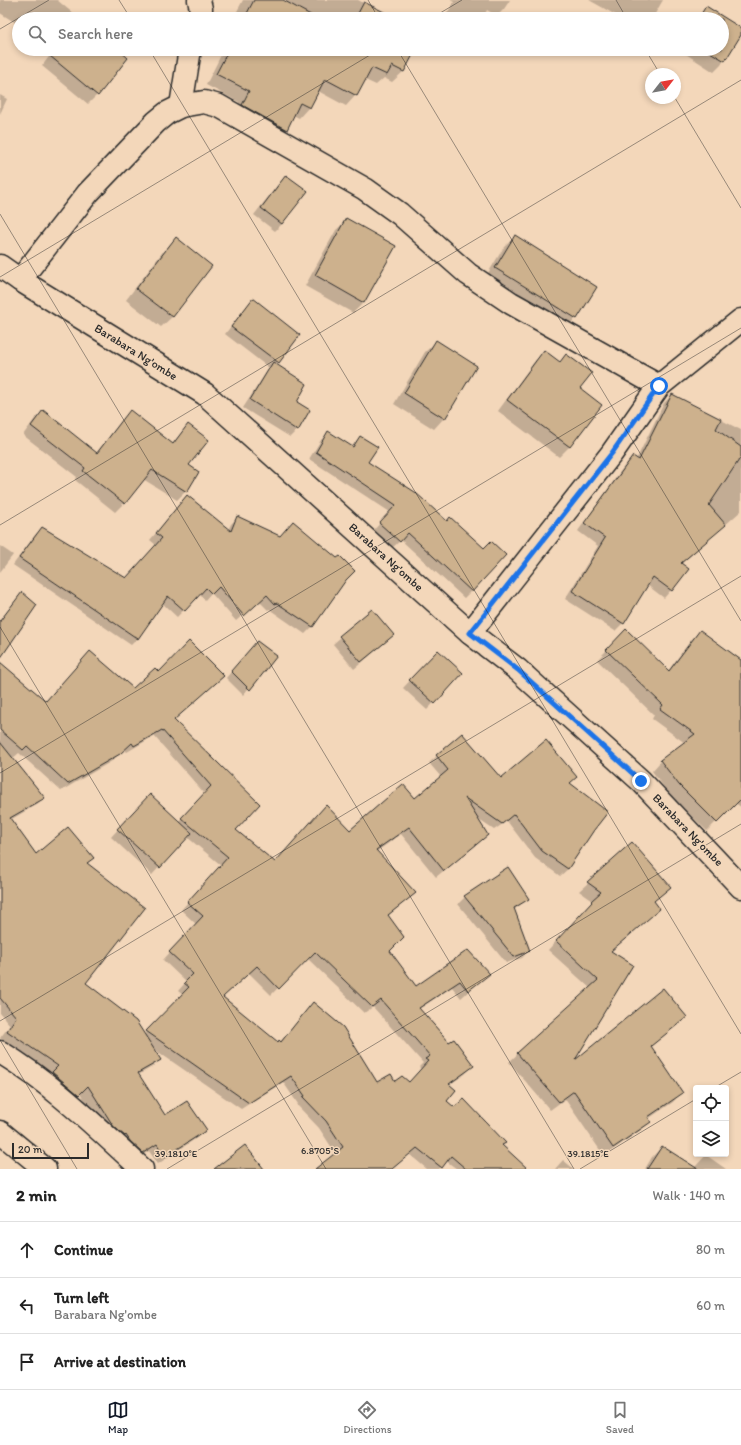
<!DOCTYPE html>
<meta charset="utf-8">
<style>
body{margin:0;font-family:Itim,sans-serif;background:#f6f6f6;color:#222}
.controls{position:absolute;right:12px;bottom:12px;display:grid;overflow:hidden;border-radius:4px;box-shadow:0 2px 6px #0003}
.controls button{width:36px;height:36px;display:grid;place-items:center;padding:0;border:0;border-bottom:1px solid #e0e0e0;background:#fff;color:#222;font:20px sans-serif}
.compass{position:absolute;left:645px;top:68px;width:36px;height:36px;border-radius:50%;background:#fff;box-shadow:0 2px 6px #0003;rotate:59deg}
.scale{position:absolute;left:12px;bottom:10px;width:77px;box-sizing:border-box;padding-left:4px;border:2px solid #2b2b2b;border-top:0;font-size:11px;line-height:14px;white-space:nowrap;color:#2b2b2b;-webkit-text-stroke:3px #f3d7ba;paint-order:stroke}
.stop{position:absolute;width:12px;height:12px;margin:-9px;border:3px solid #1a73e8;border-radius:50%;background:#fff}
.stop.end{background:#1a73e8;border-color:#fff;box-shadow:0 1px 4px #0008}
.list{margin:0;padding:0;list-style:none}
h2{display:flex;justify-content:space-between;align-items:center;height:52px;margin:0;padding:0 16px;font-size:17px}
h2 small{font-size:13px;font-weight:400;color:#767676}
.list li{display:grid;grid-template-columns:26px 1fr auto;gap:12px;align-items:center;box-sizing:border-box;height:56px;padding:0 16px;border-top:1px solid #e0e0e0}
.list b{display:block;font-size:15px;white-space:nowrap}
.list p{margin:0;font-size:13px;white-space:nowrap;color:#767676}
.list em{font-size:13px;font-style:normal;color:#767676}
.icon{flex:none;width:22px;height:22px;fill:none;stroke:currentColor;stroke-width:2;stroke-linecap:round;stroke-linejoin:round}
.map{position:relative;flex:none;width:741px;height:1169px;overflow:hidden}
.search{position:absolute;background:#fff;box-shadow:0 2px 6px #0003;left:12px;right:12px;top:12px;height:44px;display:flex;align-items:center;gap:10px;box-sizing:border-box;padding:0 14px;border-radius:22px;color:#767676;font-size:15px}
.sheet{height:220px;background:#fff}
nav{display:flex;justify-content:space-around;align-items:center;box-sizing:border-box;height:56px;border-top:1px solid #e0e0e0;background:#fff;font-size:11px;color:#767676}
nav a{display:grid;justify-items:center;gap:2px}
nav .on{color:#111827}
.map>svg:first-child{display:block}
</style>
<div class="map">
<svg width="741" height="1169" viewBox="0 0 741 1169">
<rect width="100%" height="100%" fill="#f3d7ba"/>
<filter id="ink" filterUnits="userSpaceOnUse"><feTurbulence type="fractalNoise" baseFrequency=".025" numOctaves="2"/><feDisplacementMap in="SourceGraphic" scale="8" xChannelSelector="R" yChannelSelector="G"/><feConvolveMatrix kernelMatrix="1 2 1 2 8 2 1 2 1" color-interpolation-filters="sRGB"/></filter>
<g filter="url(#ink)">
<g fill="#0003" fill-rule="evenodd">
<path d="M0,0H57L80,19H19V25L0,13Z"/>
<path d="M243,0H281L285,2L287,0H358L394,19H233Z"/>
<path d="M450,0H510L504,9L497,16L487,10L482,19H453L446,15L454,2Z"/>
<path d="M589,0H663L652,19H623Z"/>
<path d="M706,7L741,29V33L721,65L714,72L678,49H722V19H697Z"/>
<path d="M53,49H116L97,95L88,104L42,66L54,50Z"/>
<path d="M224,49H407L413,52L403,72L392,82L384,78L376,85L365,80L356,95L346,106L318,91L309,107L299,118L293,115L286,129L275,140L233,116L239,102L206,85Z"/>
<path d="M0,95L7,99L0,114Z"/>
<path d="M286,176L282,224L275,231L254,215L279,183Z"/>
<path d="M347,220L364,302L353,313L305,286L336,230Z"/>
<path d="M515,237L576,318L566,328L485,278L504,247Z"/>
<path d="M176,239L211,266L172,317L161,327L126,300L165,249Z"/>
<path d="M253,300L299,335L275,365L295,402L297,430L290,437L243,408L269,368L225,334L246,307Z"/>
<path d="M436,342L444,418L434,429L394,404L425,352Z"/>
<path d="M544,351L559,363L567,355L579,389L600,405L569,447L559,457L498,411L534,362Z"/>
<path d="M672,395L741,430V511L681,564L671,590L664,598L647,585L623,623L615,631L565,599L598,546L578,531L625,465L633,457L636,460L664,403Z"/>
<path d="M43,411L96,453L122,420L131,411L172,444L188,425L186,491L177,500L143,479L124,503L115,512L75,480L77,477L23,435L34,420Z"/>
<path d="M329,432L351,447L360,437L367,462L471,591L464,598L401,540L392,548L373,531L390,512L309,459L321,440Z"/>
<path d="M187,496L228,530L231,524L238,517L345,580L312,627L305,634L269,609L268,610L259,601L236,621L211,593L205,600L199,594L177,617L162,603L137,639L131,645L13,565L35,535L42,528L126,579L156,545L150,540Z"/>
<path d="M0,546L13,555L0,572Z"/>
<path d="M22,593L0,657V620Z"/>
<path d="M372,610L386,642L354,669L333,644Z"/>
<path d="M626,631L668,671L691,640L700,631L741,661V807L735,803L707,831L670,795L652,771L661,761L685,743L652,719L654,715L597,660Z"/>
<path d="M251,648L275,656L243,695L226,678Z"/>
<path d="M431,658L462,673L427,710L403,688Z"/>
<path d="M0,663L46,702L133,689L173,720L259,804L234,830L275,863L350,831L414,800L441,777L429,763L462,734L501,780L569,784L594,829L568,869L560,876L535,858L507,821L494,830L476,818L487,835L436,877L401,834L376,852L414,893L388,916L389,951L416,987L488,974L461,998L452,987L419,1009L449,1044L473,1066L465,1074L449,1085L446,1102L504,1143L501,1146L526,1169H457L446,1161L439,1169H427L409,1154L392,1169H317L336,1154L319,1128L297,1105L298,1104L283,1082L241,1109L151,1047L160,1060L152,1067L138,1075L165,1117L205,1130L198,1137L158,1164L149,1151L135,1160L107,1134L80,1093L71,1102L51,1074L0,1038L10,1025L0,1013ZM154,736L205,794L178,822L143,802L111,837L152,875L187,837L221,865L181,910L196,924L163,960L186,982L178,991L183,995L144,1035L85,983L87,864L92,858L35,855L10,820L36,805L43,798L12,759L19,753L61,791L112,761L124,749L127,752ZM307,958L364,1013L373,1007L423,1063L419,1067L421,1069L409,1083L377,1084L313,1003L280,1042L278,1043L222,997L249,973L271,995Z"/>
<path d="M632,844L661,895L653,902L659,909L610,952L572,1064L685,1017L650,1047L681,1093L673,1102L648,1119L650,1122L641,1130L604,1156L565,1099L550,1110L509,1062L590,988L548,950L593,901L579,891Z"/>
<path d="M465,897L527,899L514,910L529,951L522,958L506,963L458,904Z"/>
<path d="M662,1147L694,1168L706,1155L726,1169H645L652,1157Z"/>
<path d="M563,1160L574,1169H555Z"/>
</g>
<g fill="#cdb18d" stroke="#2b2b2b" fill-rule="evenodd">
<path d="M254,0H283L318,19H244Z"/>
<path d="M364,2L396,18L395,19H355Z"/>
<path d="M706,6L741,28V35L725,61L705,49H722V19H698Z"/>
<path d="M56,49H118L128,58L98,96L50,56Z"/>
<path d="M229,49H416L404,72L392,66L387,75L372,68L357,96L325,79L310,108L300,103L287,130L242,105L249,91L216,74Z"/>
<path d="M286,175L308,191L282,224L261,208Z"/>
<path d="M346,218L396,246L364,303L315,275Z"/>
<path d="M515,235L597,287L577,319L495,268Z"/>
<path d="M176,237L212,266L173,317L136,289Z"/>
<path d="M253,298L300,335L279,363L231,327Z"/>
<path d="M436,340L477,366L445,419L404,393Z"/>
<path d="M544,350L560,362L566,354L592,373L580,388L602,405L570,447L507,400Z"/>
<path d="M273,362L307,384L297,402L310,410L298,431L250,400Z"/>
<path d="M672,394L721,419L716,429L741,447V457L709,505L726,525L681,563L689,569L672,591L653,577L624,624L572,591L605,538L584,523L633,456L639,460Z"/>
<path d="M43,410L97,453L130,410L173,444L188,424L209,440L189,465L199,472L187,492L152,470L125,504L83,471L85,468L31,426Z"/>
<path d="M328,431L353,447L360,436L378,447L368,462L415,492L447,521L450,517L484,548L491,541L506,555L472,592L408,533L400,542L379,523L396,505L316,452Z"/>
<path d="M187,495L231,531L237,516L280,536L293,521L337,558L340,556L355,571L346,580L313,627L277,603L275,604L267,595L244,616L219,587L212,594L206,588L185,611L168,596L138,639L19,558L42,527L126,578L162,538L156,533Z"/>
<path d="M22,592L37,605L0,659V621Z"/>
<path d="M372,609L394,635L361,662L339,636Z"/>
<path d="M626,629L669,671L700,630L741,660V799L717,823L679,785L660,760L695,734L660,709L663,705L606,650Z"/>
<path d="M189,641L224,676L174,720L260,804L236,830L275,862L326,805L350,830L403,784L415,798L448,770L436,755L462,733L501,778L546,740L577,777L570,783L608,812L594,830L568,869L542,851L514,814L502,824L465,798L488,835L444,871L409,827L376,850L416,893L388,915L404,937L390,951L416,986L468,950L490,974L468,991L460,981L419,1008L449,1042L454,1039L474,1066L449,1084L456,1090L447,1101L454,1107L464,1099L506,1143L502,1145L528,1169H466L451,1156L442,1168L417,1148L392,1169H315L343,1147L326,1121L303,1097L305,1096L291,1076L249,1103L146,1031L189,987L184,983L193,974L169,952L203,916L187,902L228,857L181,818L211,786L162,730L134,746L132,743L120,754L68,784L27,746L23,750L0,730V662L46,701L90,651L133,688L155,668L159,672ZM315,952L372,1007L381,1000L430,1056L425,1059L428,1061L409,1082L402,1076L395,1081L391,1074L377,1082L343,1027L313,1002L281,1042L279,1040L278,1042L223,997L257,966L279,989Z"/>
<path d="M257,641L277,656L250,690L231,671Z"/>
<path d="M438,650L463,673L435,704L409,680Z"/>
<path d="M0,742L45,798L10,818L36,854L68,827L94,858L87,863L145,908L86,983L136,1021L161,1060L138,1073L165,1115L187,1101L207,1130L165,1157L157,1144L143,1153L130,1141L126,1135L125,1136L114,1127L88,1086L79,1095L52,1072L58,1066L7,1031L16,1017L0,998Z"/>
<path d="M150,794L192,833L160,868L117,829Z"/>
<path d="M632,842L671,887L654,901L660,909L611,951L633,965L575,1060L663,988L687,1017L651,1046L683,1093L648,1117L651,1122L613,1148L574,1091L559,1102L517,1053L598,980L556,941L592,902L591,901L601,892L587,882Z"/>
<path d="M508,867L529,899L514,908L530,951L514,957L464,896Z"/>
<path d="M245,1145L264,1169H214Z"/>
<path d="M662,1146L698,1169H647Z"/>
</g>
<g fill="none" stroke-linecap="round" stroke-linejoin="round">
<g stroke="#2b2b2b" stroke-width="25">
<g id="minor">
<path d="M198,19L201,9L199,0"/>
<path d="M181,106L190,49"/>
<path d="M0,266L20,280L205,394L470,633L518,670L641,781L741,887"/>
<path d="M20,280L88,193L156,122L167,113L181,106L204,102L219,106L365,189L400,214L468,274L511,303L659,386"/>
<path d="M470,633L612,453L659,386L741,320"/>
<path d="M0,1052C53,1084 97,1128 142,1169"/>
<path d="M0,1132L45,1169"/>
</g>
</g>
<use href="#minor" stroke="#f3d7ba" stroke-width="22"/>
</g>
</g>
<g fill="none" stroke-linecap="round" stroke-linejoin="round" filter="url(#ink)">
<path stroke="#1a73e8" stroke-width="5" d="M641,781L518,670L470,633L612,453L659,386"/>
</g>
<path fill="none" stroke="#2b2b2b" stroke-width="1" stroke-opacity="0.45" d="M119,0L131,19M368,0L379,19M616,0L627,19M430,19L462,0M0,29L49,0M149,49L741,1034M397,49L741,621M645,49L660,74M675,98L741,208M0,214L574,1169M0,277L380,49M0,525L741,80M0,627L326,1169M0,773L741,328M0,1021L741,576M0,1040L77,1169M714,1088L741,1072M167,1169L741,824M580,1169L696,1099"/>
<g text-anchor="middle" stroke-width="3" stroke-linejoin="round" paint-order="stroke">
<g font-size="12" fill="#2b2b2b" stroke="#f3d7ba">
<text transform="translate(136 352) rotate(32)" y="4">Barabara Ng'ombe</text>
<text transform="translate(386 557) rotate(42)" y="4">Barabara Ng'ombe</text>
<text transform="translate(688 830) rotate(46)" y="4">Barabara Ng'ombe</text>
</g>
</g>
<g font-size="10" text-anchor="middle" fill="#2b2b2b" stroke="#f3d7ba" stroke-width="3" stroke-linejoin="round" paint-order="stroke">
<text x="320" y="1154">6.8705°S</text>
<text x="176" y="1157">39.1810°E</text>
<text x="588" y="1157">39.1815°E</text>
</g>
</svg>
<div class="controls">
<button><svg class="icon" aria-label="locate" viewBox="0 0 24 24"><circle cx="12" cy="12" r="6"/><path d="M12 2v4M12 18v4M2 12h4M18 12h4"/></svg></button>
<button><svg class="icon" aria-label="layers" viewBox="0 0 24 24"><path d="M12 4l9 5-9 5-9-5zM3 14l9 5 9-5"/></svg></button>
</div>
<svg class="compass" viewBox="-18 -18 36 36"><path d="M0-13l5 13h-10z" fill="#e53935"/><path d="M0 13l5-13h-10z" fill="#767676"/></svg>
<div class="scale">20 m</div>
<div class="stop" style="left:659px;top:386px"></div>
<div class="stop end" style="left:641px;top:781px"></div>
<div class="search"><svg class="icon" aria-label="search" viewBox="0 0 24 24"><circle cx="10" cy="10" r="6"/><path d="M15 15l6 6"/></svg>Search here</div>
</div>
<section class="sheet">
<h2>2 min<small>Walk · 140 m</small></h2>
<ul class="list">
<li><svg class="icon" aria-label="ahead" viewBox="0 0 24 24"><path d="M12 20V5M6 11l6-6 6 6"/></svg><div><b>Continue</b></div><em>80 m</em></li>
<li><svg class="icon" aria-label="left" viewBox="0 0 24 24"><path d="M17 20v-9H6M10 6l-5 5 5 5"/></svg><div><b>Turn left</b><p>Barabara Ng'ombe</p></div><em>60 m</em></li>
<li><svg class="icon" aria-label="arrive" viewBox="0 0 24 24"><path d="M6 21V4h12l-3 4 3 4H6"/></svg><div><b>Arrive at destination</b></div></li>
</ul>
</section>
<nav>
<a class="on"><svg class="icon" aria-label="map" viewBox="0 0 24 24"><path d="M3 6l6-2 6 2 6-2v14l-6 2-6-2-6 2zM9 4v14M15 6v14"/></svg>Map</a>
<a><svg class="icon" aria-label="directions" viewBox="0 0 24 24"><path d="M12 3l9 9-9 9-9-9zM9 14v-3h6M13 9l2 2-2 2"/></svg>Directions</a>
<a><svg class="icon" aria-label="saved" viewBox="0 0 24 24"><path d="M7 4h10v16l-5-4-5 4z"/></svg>Saved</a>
</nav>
